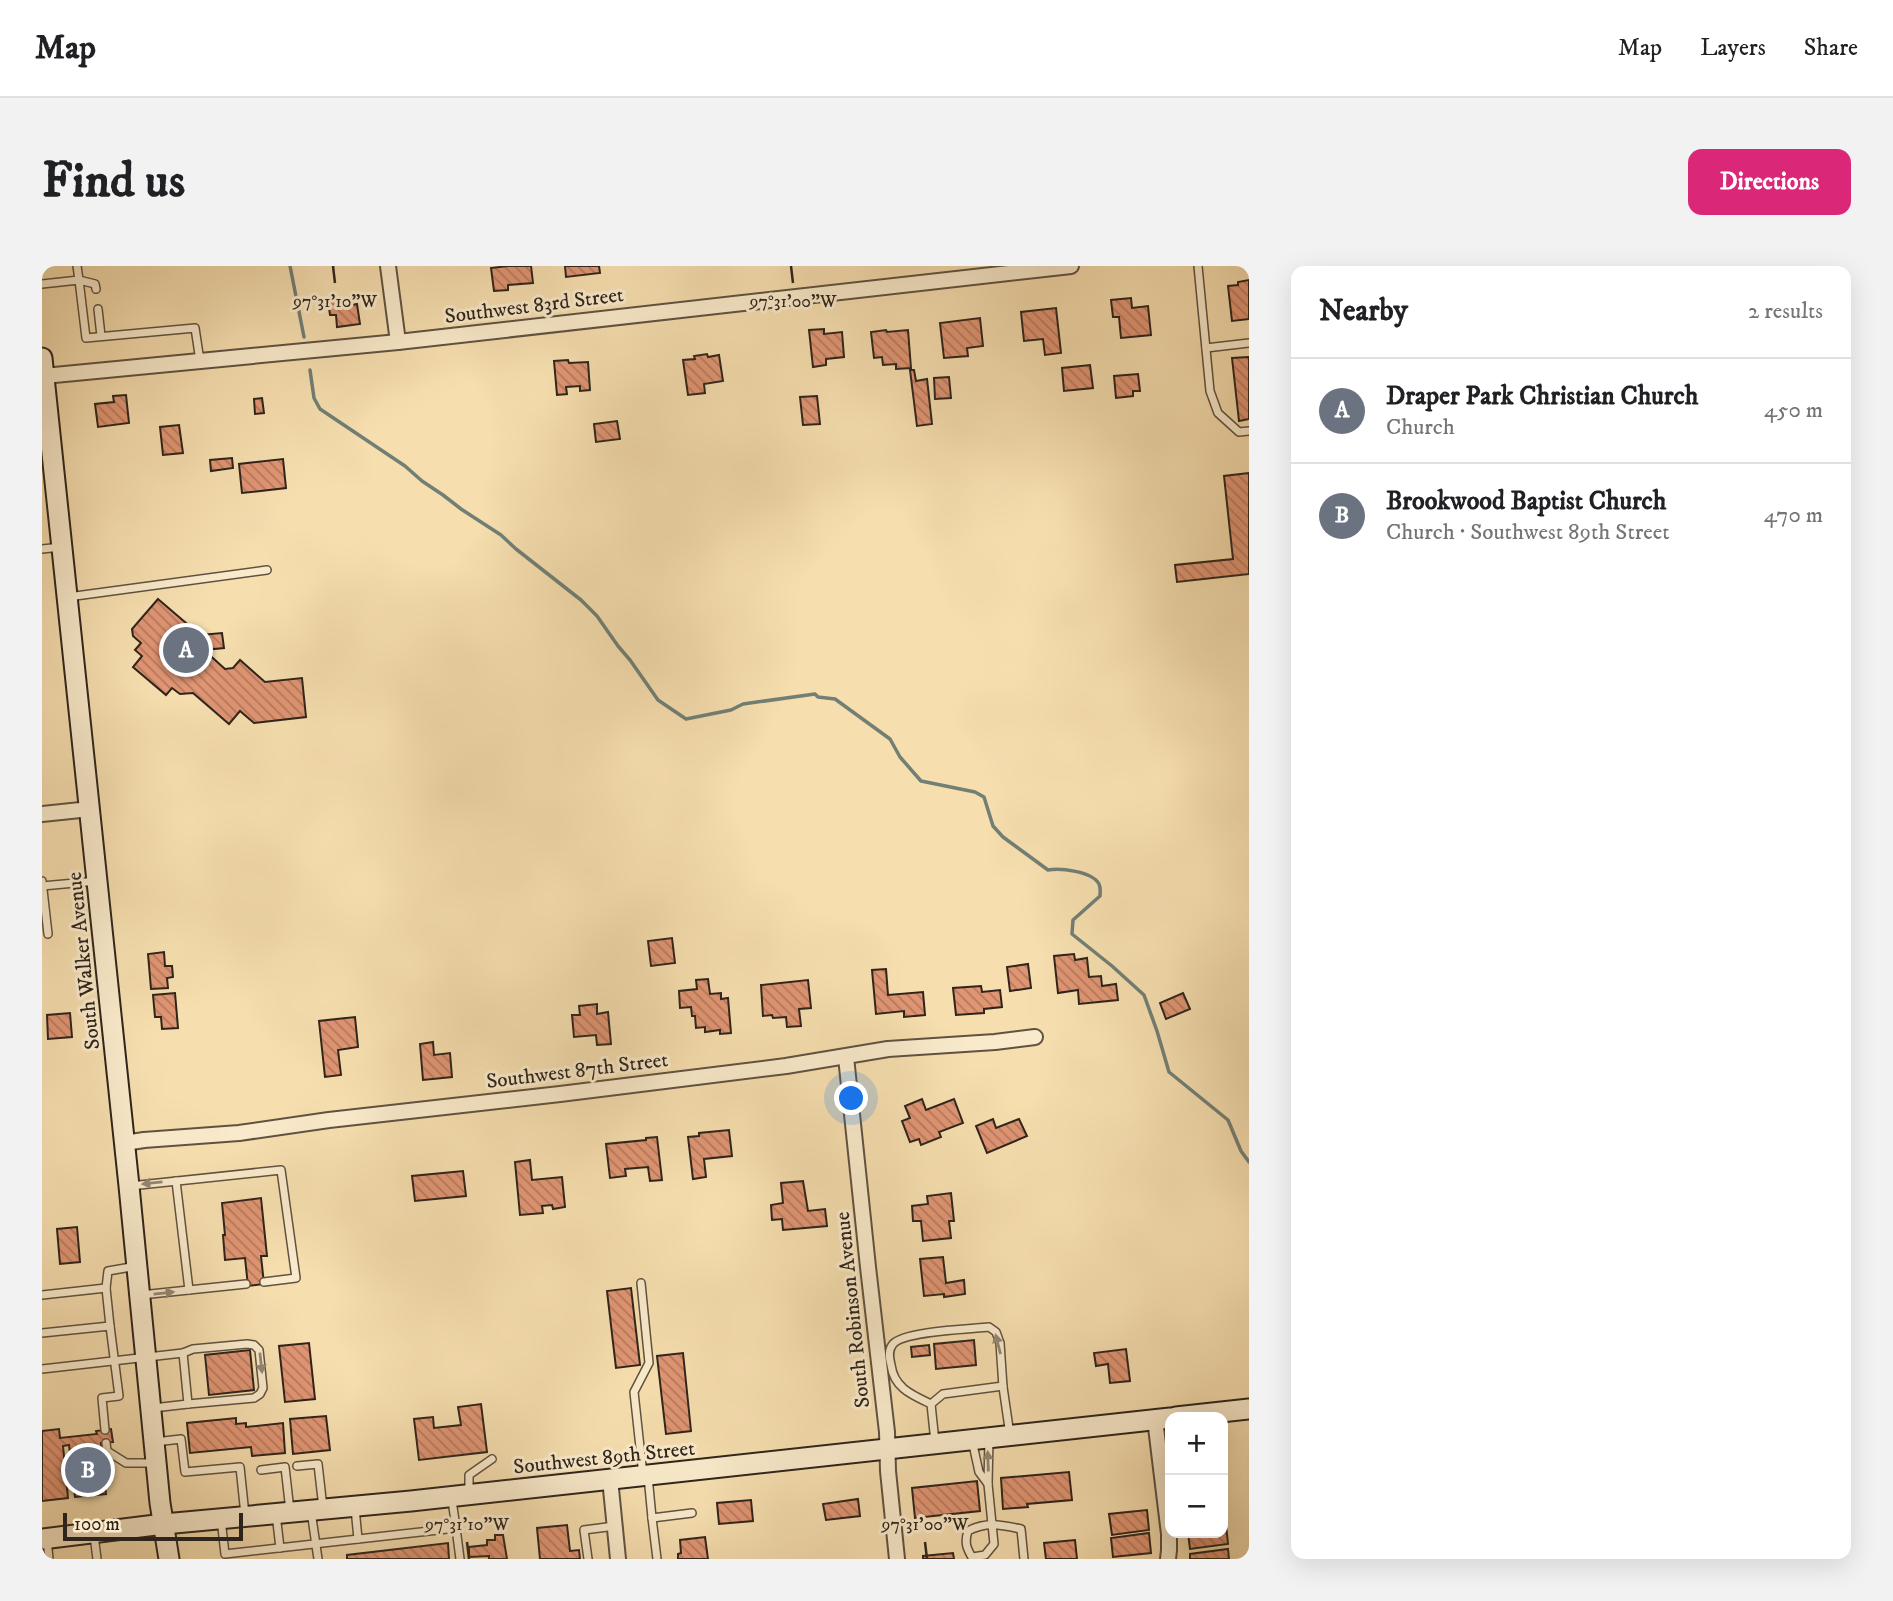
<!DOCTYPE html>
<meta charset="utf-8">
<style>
body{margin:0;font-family:"IM FELL DW Pica",serif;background:#f2f2f2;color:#202124}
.controls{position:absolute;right:21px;bottom:21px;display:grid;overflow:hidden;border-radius:14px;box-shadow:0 7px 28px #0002}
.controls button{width:63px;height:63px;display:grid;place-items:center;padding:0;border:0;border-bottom:2px solid #e0e0e0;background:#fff;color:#202124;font:35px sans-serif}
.scale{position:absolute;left:21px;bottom:18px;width:180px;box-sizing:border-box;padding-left:7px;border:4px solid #2e241b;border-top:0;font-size:19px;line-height:24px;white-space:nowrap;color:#2e241b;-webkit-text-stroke:5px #f9eacb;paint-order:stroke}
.you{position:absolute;left:810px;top:833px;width:24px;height:24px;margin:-18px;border:5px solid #fff;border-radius:50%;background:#1a73e8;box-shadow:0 0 0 10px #1a73e833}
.badge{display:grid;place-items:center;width:46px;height:46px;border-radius:50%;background:#db2777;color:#fff;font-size:23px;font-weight:700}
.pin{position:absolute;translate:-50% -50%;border:4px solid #fff;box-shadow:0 2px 7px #0006}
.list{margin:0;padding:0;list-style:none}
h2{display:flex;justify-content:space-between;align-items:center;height:91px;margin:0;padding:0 28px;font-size:30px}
h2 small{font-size:23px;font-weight:400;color:#757577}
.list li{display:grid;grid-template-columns:46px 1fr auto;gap:21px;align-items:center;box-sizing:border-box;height:105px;padding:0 28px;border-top:2px solid #e0e0e0}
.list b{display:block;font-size:26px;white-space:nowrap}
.list p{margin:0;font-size:23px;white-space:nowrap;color:#757577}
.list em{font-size:23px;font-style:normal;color:#757577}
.map{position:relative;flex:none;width:1207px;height:1293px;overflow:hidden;border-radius:14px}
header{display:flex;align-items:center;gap:42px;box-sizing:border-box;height:98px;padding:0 35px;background:#fff;border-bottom:2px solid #e0e0e0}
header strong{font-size:33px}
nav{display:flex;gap:38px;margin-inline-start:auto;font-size:24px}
.intro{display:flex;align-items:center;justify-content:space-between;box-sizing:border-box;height:168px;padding:0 42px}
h1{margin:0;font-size:49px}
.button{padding:18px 32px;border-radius:14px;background:#db2777;color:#fff;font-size:24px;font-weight:700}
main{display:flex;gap:42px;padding:0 42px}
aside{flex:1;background:#fff;border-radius:14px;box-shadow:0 7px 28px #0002}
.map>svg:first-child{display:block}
</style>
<header>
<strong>Map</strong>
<nav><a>Map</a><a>Layers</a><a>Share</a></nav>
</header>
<div class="intro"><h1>Find us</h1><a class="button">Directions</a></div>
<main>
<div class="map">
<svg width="1207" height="1293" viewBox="0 0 1207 1293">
<defs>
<pattern id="building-back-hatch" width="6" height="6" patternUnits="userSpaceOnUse" patternTransform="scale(1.75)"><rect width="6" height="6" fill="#e09573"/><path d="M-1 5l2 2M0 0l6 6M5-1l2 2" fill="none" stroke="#b6795e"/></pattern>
</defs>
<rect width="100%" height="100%" fill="#f6deaf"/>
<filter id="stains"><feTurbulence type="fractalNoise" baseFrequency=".00286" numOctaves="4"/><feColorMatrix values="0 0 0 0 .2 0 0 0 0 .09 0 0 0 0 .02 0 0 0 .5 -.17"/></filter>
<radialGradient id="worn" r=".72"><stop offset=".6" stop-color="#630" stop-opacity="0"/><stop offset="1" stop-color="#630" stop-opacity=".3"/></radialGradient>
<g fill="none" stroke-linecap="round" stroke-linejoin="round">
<g stroke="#717f75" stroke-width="3.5">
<path d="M248,0L262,71"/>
<path d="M268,104L272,132L278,143L363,200L380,215L401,229L419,243L459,269L474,283L539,334L555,350L576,380L588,394L616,434L644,453L689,444L701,438L773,428L776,431L793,433L848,473L858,491L879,515L933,526L942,531L951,560L961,571L1006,604C1018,602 1050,605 1057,618C1059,622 1058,626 1058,630L1031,654L1030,668L1070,700L1102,729L1115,765L1127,806L1186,854L1199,885L1207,896"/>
</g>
</g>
<g fill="url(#building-back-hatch)" stroke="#2e241b" stroke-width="2">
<path d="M466,0H489L491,17L466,19V24L452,25L449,2Z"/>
<path d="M523,0H557L558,7L524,11Z"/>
<path d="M1207,14V53L1190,55L1186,20L1196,19V16Z"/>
<path d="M310,31V39L315,38L318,58L295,61L294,49H288L286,34Z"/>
<path d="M1089,32L1090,42L1106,40L1109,69L1079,72L1077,51H1071L1069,34Z"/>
<path d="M1014,42L1019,87L1003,89L1001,73L982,75L979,46Z"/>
<path d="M938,52L941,80L925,82L926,90L902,92L898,57Z"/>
<path d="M782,63V68L800,66L802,91L784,93V99L771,101L767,64Z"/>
<path d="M844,64L845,66L866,64L869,102L854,103V98L841,99L840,91L832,92L829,66Z"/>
<path d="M665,88L666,91L677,89L681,115L662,118L663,127L646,129L641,94L653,93L652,90Z"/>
<path d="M1207,91V153L1197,155L1190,92Z"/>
<path d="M526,94L527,97L546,96L548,124L538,125V120L524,121L525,128L515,129L512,95Z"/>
<path d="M1048,99L1051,122L1022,125L1020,102Z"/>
<path d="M868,104H872L874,115L885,113L890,158L875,160Z"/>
<path d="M1096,108L1098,125H1091V130L1074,132L1072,110Z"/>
<path d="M907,111L909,132L893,133L892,112Z"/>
<path d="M84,129L87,157L56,161L53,138L72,136L71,130Z"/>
<path d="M775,130L778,158L761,159L758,131Z"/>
<path d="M220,132L222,147L213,148L212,133Z"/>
<path d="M575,155L578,173L554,176L552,158Z"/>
<path d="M137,159L141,187L121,189L118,161Z"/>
<path d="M190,192L191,202L169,205L168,194Z"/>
<path d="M241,193L244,222L200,227L197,198Z"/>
<path d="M1207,207V308L1135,316L1133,299L1191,293L1182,210Z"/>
<path d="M116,333L158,369L180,367L182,382L162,384L183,403L191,402L198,394L223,416L260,412L264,451L212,457L198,445L187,458L151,427L138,428L130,422L124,429L91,401L100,390L93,384L99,377L91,370L90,363Z"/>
<path d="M630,672L633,697L609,700L606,675Z"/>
<path d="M122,686L123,700H130L131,711L125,712L126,722L109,723L106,688Z"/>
<path d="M1032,688L1033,694L1045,692L1047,711L1059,710L1060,720L1074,718L1076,734L1037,738L1036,724L1016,727L1012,690Z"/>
<path d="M986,698L989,722L968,725L965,701Z"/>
<path d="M844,703L846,729L881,726L883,749L862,751V745L834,748L830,704Z"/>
<path d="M666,713L668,728L679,727V733L686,732L689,767L678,768V764L663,766V761L654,762L653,750H650L649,741L638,742L637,725L655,723L654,714Z"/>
<path d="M766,714L769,742L757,743L759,760L745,761L744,751L731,752L730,749L721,750L719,719Z"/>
<path d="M939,720L940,726L958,724L960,741L942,743V747L914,749L911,722Z"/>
<path d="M133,727L136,762L120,763L119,751H113L111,729Z"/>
<path d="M1141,727L1148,743L1124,753L1118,737Z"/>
<path d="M555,738V748L566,746L569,778L555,779L554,769L532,771L530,749H538L537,740Z"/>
<path d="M28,747L30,771L6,773L5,749Z"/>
<path d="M313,751L316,781L296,784L299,809L283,811L277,755Z"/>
<path d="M391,776L392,789L408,787L410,811L381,814L378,778Z"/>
<path d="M880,833L884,844L912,833L921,857L897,866L899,871L879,879L877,873L868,876L860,855L868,852L863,840Z"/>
<path d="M951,853L954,862L977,853L985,870L945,887L934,860Z"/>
<path d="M687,864L690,890L662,893L664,911L651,913L646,871L657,870V867Z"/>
<path d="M615,871L620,914L608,915L606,901L583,903L584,910L568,912L564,878L604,874V872Z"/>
<path d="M488,894L490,914L520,911L523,941L511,943L510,939L500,940L501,947L478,949L473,896Z"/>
<path d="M421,905L424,930L373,935L370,910Z"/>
<path d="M761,915L766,945L783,943L785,960L741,964L740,953L730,954L729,939L741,937L739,917Z"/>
<path d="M909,927L912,955H907L909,972L881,975L879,955H871L870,940L886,938L885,930Z"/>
<path d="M219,932L225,990H219L222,1018L206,1020L203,992L183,994L181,969H183L180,937Z"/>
<path d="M35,961L38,996L18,998L15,963Z"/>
<path d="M901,991L904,1017L922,1014L923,1028L902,1031V1028L882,1030L878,993Z"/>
<path d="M589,1022L598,1099L574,1102L565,1025Z"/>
<path d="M932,1074L934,1099L894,1103L892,1078Z"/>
<path d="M267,1077L273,1133L243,1136L237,1080Z"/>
<path d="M887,1079L888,1089L870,1091L869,1081Z"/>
<path d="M1084,1083L1088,1115L1068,1117L1066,1098L1054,1100L1052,1087Z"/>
<path d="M208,1084L212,1124L167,1129L163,1089Z"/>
<path d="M641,1087L649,1165L624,1168L615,1090Z"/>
<path d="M439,1138L445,1186L377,1194L372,1153L391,1151L392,1162L419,1159L416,1141Z"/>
<path d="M284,1150L288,1184L251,1188L248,1153Z"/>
<path d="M194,1152V1158L204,1157V1161L241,1157L243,1187L210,1190L209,1181L148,1187L145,1157Z"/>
<path d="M17,1163L18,1172L55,1168L54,1165L69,1163L71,1176L59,1177L64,1228L33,1231L27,1179L21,1180L26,1232L0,1235V1165Z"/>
<path d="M1027,1206L1030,1234L985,1238L986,1241L961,1243L959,1212Z"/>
<path d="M935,1215L938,1245L873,1252L870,1222Z"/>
<path d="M816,1233L818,1250L784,1254L781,1238Z"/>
<path d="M709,1234L711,1255L677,1258L675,1237Z"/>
<path d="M1105,1244L1107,1264L1070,1269L1067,1248Z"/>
<path d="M525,1259L528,1285L537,1284L538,1293H498L495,1262Z"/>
<path d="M1181,1259H1184L1186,1278L1148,1283L1146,1267H1181Z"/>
<path d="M1107,1267L1109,1287L1071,1291L1069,1272Z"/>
<path d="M453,1269H461L465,1293H447V1290L427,1291V1281L445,1279V1274H453Z"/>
<path d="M663,1271L666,1293H636V1288L639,1287L638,1274Z"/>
<path d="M1033,1274L1035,1293H1004L1002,1277Z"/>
<path d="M406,1277L407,1293H305V1289Z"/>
<path d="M1186,1283L1187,1293H1148V1288Z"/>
<path d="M911,1287L912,1293H881V1290Z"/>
</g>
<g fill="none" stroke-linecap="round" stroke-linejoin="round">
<g stroke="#605240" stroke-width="10">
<g id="lane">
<path d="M35,0L37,14L53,18L54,23"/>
<path d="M1156,0L1168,125L1176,147L1197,166L1207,165"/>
<path d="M0,18L37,14L44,72L153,62L158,95"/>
<path d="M56,43L59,70"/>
<path d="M1164,82L1207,77"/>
<path d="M0,283L19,281"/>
<path d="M26,331L225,304"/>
<path d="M0,615L6,668"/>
<path d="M0,620L55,615"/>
<path d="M134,915L147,1024"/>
<path d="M88,920L239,904L254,1012L222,1016"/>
<path d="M599,1017L607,1097L592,1126L601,1209"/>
<path d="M0,1029L64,1022"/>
<path d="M99,1029L204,1018"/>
<path d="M68,1060L64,1022L66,1005L95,1000"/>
<path d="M0,1067L68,1060L77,1130L60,1132L63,1164"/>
<path d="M0,1103L141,1087L151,1083L205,1078L212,1079L217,1084L221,1122L218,1128L212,1132L146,1138"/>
<path d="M889,1138L901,1128L961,1120"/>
<path d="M111,1142L146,1138L141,1087"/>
<path d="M930,1174L937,1206L946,1218L947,1173"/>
<path d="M113,1176L139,1173L143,1206L198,1201L203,1249"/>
<path d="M893,1176L889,1138C870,1129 852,1122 849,1099C847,1091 846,1084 851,1078C862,1065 928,1063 947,1061L954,1066L958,1077L961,1121L968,1169"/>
<path d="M64,1177L65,1185L84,1197H113"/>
<path d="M255,1200L276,1198L281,1242"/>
<path d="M219,1204L243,1201L248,1245"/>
<path d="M606,1210L610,1252L650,1247"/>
<path d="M427,1228V1209L450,1193"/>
<path d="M313,1242L316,1273"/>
<path d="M269,1245L276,1293"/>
<path d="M234,1248L238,1282"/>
<path d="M610,1252L615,1293"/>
<path d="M179,1253L183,1288L414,1262L410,1234"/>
<path d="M414,1262L418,1293"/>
<path d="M52,1269L55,1293"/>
<path d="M5,1273L7,1293"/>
<path d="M931,1291L943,1289L952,1278L946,1218"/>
<path d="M546,1293L542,1264L573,1260"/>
<path d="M931,1293C925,1283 922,1277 926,1265C944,1255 960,1259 979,1263L982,1293"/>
</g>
</g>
<g stroke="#605240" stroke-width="18">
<g id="street">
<path d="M346,0L356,76"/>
<path d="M2,110L356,76L1029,0"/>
<path d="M0,548L48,543"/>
<path d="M804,791L826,1001L845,1166L846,1205L855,1293"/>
<path d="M83,877L102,874L197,867L287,854L518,828L744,800L846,783L953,776L993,771"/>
<path d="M1113,1153L1127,1268V1284L1126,1293"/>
<path d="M568,1213L576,1293"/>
</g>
</g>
<g stroke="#2e241b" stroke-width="23">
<g id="secondary">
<path d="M0,92L87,920L118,1237L127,1293"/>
<path d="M1134,1151L1207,1143"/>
<path d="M0,1273L122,1258L369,1235L1128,1152"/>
</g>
</g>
<use href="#lane" stroke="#f9eacb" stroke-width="7"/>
<use href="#street" stroke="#f9eacb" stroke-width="14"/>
<use href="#secondary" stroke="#f9eacb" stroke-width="19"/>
</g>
<defs><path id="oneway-solid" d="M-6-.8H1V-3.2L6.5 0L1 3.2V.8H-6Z" transform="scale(1.75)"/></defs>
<g fill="#948773">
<use href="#oneway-solid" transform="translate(110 917) rotate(174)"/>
<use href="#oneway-solid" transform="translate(122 1027) rotate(-6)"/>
<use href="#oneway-solid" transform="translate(956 1078) rotate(-104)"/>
<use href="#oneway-solid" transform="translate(219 1097) rotate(84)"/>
<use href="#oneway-solid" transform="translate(946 1195) rotate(-92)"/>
</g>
<path fill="none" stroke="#2e241b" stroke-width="2.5" d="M291,0L293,17M749,0L751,17M425,1276L427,1293M883,1276L885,1293"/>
<g text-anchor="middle" stroke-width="6" stroke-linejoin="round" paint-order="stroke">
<g font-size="21" fill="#2e241b" stroke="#f9eacb">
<text transform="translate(492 39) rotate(-7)" y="7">Southwest 83rd Street</text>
<text transform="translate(41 695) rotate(-96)" y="7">South Walker Avenue</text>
<text transform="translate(535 804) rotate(-7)" y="7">Southwest 87th Street</text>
<text transform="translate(810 1044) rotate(-96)" y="7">South Robinson Avenue</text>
<text transform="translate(562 1191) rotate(-6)" y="7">Southwest 89th Street</text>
</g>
</g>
<g font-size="18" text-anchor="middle" fill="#2e241b" stroke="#f9eacb" stroke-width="6" stroke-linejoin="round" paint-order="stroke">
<text x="293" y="41">97°31'10"W</text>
<text x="751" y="41">97°31'00"W</text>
<text x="425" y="1264">97°31'10"W</text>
<text x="883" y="1264">97°31'00"W</text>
</g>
<rect width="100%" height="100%" filter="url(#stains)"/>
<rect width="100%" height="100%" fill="url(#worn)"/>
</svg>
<div class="controls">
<button>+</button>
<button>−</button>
</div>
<div class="scale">100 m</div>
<div class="you"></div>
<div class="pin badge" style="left:144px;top:384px;background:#6b7280">A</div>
<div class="pin badge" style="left:46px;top:1204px;background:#6b7280">B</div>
</div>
<aside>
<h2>Nearby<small>2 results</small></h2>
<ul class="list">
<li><span class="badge" style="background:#6b7280">A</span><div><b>Draper Park Christian Church</b><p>Church</p></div><em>450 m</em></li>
<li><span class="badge" style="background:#6b7280">B</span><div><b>Brookwood Baptist Church</b><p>Church · Southwest 89th Street</p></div><em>470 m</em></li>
</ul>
</aside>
</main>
